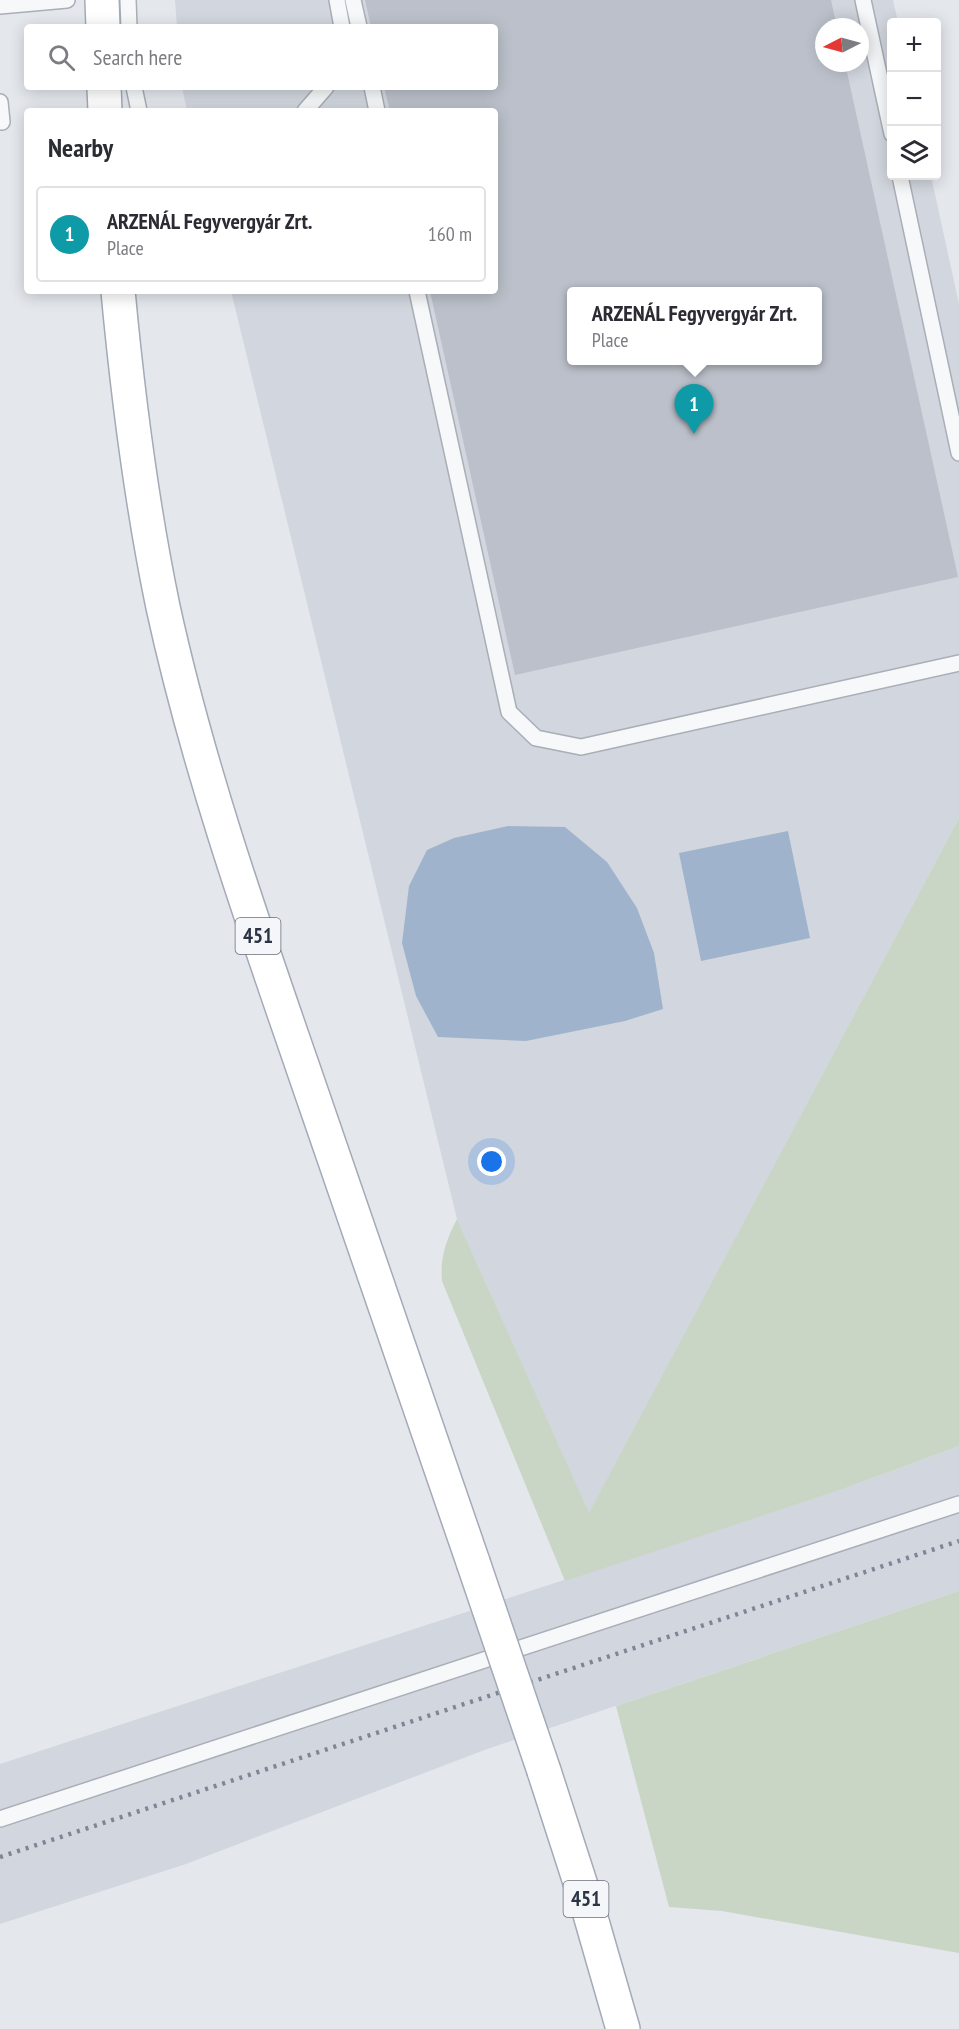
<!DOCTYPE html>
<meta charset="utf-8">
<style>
body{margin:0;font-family:"PT Sans Narrow",sans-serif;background:#f7f7f7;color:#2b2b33}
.controls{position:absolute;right:18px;top:18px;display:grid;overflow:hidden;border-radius:6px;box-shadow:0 3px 15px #0003}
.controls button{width:54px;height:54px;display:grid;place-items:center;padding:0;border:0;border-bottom:2px solid #e1e1e2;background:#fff;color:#2b2b33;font:30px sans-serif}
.compass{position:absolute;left:815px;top:18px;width:54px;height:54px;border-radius:50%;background:#fff;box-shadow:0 3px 15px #0003;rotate:264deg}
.you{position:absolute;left:492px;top:1162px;width:21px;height:21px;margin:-15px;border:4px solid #fff;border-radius:50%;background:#1a73e8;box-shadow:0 0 0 9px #1a73e833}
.badge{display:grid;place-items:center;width:39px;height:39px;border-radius:50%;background:#111827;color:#fff;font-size:20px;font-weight:700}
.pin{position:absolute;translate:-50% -50px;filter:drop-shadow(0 2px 3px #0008)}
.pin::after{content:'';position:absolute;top:32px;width:21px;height:18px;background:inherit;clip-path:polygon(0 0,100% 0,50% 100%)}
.popup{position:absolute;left:567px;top:287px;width:255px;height:78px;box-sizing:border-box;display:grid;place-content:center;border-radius:6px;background:#fff;filter:drop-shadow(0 2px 4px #0005);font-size:20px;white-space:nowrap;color:#7c7c81}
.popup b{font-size:22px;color:#2b2b33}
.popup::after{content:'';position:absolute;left:50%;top:100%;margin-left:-12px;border:12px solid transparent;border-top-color:#fff}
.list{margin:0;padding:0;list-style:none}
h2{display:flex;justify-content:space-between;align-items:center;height:78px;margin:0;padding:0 24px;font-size:26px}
h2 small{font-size:20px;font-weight:400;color:#7c7c81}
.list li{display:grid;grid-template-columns:39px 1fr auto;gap:18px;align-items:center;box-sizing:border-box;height:96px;margin:0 12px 12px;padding:0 12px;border:2px solid #e1e1e2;border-radius:6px}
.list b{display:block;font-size:22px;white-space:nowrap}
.list p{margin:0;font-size:20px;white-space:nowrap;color:#7c7c81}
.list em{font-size:20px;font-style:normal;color:#7c7c81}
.icon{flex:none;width:33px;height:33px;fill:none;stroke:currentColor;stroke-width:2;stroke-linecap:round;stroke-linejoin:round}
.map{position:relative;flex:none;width:959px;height:2029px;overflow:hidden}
.search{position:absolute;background:#fff;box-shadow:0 3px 15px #0003;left:24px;top:24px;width:474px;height:66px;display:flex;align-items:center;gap:15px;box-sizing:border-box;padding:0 21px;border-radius:6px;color:#7c7c81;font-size:22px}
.panel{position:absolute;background:#fff;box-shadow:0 3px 15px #0003;left:24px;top:108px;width:474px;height:186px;border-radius:6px}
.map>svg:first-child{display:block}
</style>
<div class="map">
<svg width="959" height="2029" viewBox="0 0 959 2029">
<rect width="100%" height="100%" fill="#e4e7ec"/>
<g fill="#d2d6de" fill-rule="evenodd">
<path d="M175,0H893L898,22H892V176H931L959,304V818L589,1514L457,1219L231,291H495V111H187L182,87H495V27H177ZM824,27H860V63H824ZM571,292H817V360H571Z"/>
<path d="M959,1446V1591L487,1749L186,1864L0,1924V1764L843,1489Z"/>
</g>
<g fill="#c9d6c5">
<path d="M959,818V1446L843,1489L565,1581L442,1281C440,1256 446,1241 457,1219L589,1513Z"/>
<path d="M959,1591V1953L722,1911L669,1907L616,1706Z"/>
</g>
<g fill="#9fb4cc">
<path d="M508,826L565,827L607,862L637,908L654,953L663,1009L625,1021L526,1041L438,1037L416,996L402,943L409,886L427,850L454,838Z"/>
<path d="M788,831L810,938L701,961L679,853Z"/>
</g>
<path fill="#bbc0ca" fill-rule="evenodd" d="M365,0H831L837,27H824V63H845L958,577L515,675L430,291H495V111H390L384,87H495V27H371ZM571,292H817V360H571Z"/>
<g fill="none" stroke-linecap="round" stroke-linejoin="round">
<g stroke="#a9aeb7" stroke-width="18">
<g id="lane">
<path d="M128,0L129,27"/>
<path d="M337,0L342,27"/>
<path d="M353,0L359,27"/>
<path d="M863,0L892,134"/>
<path d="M0,6L67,0"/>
<path d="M134,87L139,111"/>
<path d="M372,87L377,111"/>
<path d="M0,102L2,122"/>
<path d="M305,111L326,87"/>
<path d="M900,176L959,453"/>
<path d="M417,291L509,712L536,738L581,747L959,663"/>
<path d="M0,1819L959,1504"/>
</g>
</g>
<g stroke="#a3abb8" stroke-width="36">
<g id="primary">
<path d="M102,0L103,27"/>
<path d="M104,87L105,111"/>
<path d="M118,291C128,398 141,501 163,607C197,763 250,915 302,1065C359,1231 416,1396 473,1562"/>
<path d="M544,1771L587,1904L623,2029"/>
</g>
</g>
<use href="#lane" stroke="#f7f8fa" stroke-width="15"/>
<use href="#primary" stroke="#fff" stroke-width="33"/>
<path stroke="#7d8696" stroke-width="4.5" stroke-dasharray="3 6" stroke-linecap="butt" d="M0,1857L959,1541"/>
<g stroke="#a3abb8" stroke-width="36" stroke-linecap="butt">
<path id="primary-bridge" d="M473,1562L544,1771"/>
</g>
<use href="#primary-bridge" stroke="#fff" stroke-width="33"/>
</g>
<g text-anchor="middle" stroke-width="5" stroke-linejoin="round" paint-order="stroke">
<g fill="#f4f6f9" stroke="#676e7b" stroke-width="1.5">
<rect x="235.5" y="918" width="45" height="36" rx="4.5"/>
<rect x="563.5" y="1881" width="45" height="36" rx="4.5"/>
</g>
<g font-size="21" font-weight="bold" fill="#2b3445">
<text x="258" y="943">451</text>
<text x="586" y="1906">451</text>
</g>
</g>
</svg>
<div class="controls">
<button>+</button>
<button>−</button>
<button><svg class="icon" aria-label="layers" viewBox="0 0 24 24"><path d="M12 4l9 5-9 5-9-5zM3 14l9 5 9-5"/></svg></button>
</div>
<svg class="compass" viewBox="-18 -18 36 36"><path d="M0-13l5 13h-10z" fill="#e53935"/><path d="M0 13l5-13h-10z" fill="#7c7c81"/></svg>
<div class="you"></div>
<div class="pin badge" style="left:694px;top:434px;background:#0f9aa8">1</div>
<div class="popup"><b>ARZENÁL Fegyvergyár Zrt.</b>Place</div>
<div class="search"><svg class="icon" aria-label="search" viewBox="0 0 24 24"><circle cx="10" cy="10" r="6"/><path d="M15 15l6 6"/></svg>Search here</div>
<section class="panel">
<h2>Nearby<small></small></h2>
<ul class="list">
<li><span class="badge" style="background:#0f9aa8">1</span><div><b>ARZENÁL Fegyvergyár Zrt.</b><p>Place</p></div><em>160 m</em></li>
</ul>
</section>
</div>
